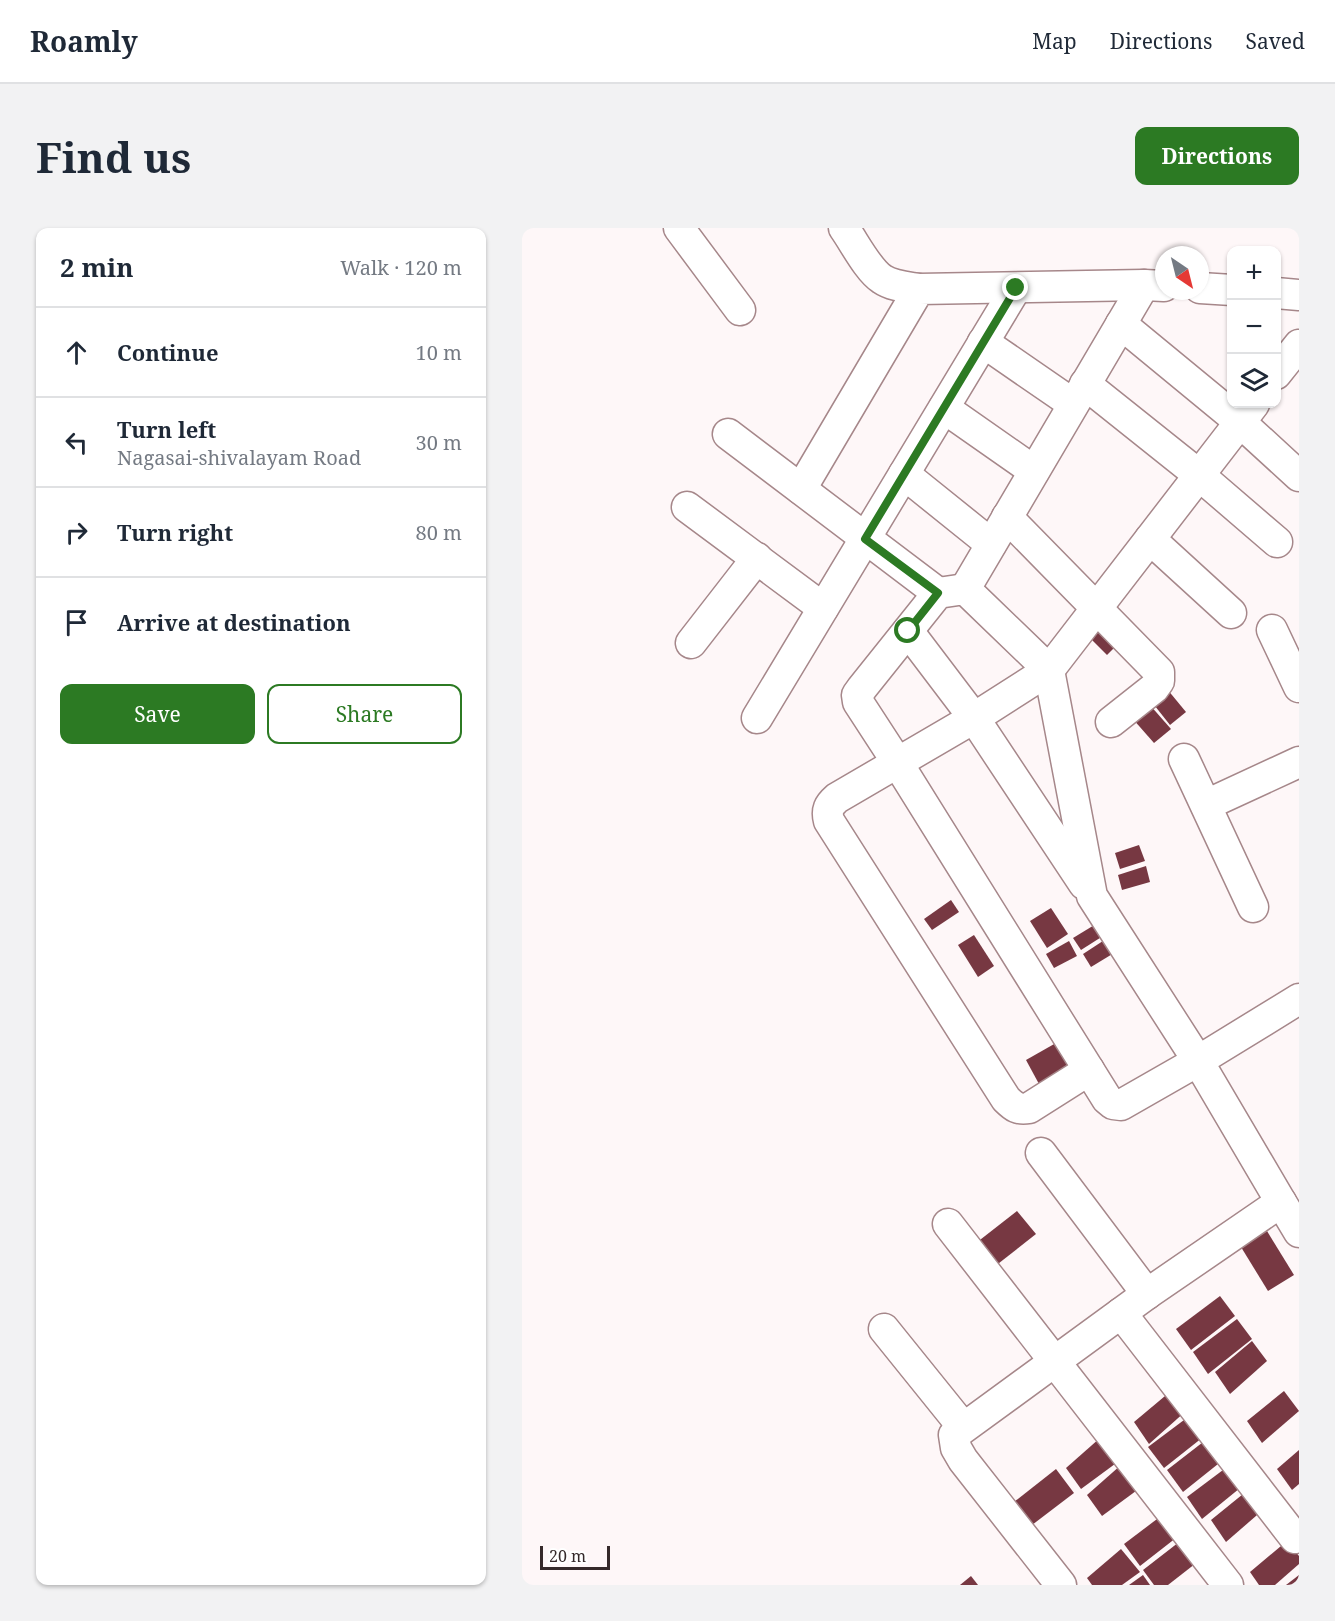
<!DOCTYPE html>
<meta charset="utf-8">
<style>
body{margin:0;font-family:"Noto Serif",serif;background:#f2f2f3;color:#1f2937}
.controls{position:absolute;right:18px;top:18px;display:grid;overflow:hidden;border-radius:12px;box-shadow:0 2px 4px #0004}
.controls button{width:54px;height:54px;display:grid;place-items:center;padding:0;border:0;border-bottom:2px solid #e0e1e3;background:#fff;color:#1f2937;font:30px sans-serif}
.compass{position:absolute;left:633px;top:18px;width:54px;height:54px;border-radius:50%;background:#fff;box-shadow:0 2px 4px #0004;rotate:145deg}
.scale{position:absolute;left:18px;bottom:15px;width:70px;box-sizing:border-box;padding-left:6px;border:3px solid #35292a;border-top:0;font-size:16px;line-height:21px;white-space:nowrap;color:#35292a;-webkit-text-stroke:4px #fff;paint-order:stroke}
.stop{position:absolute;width:18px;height:18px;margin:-14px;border:4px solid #2c7a23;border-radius:50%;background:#fff}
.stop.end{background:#2c7a23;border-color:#fff;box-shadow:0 2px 6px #0008}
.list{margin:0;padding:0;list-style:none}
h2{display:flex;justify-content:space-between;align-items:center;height:78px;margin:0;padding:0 24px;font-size:26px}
h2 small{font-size:20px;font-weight:400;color:#747a83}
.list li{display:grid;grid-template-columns:39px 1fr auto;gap:18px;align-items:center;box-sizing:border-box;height:90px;padding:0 24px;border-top:2px solid #e0e1e3}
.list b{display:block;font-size:22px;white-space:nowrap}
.list p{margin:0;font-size:20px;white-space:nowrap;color:#747a83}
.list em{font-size:20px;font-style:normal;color:#747a83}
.actions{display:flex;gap:12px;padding:18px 24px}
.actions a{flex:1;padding:14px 0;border:2px solid #2c7a23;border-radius:12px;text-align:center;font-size:21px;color:#2c7a23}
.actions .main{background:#2c7a23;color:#fff}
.icon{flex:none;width:33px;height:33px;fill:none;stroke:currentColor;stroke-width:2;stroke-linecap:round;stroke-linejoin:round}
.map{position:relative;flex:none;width:777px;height:1357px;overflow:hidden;border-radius:12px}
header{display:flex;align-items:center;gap:36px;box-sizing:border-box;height:84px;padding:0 30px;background:#fff;border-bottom:2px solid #e0e1e3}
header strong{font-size:28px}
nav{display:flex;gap:33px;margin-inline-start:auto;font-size:21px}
.intro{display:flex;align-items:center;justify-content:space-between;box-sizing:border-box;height:144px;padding:0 36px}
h1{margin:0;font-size:42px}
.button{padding:15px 27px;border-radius:12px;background:#2c7a23;color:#fff;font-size:21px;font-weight:700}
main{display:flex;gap:36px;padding:0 36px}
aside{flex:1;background:#fff;border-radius:12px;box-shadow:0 2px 4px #0004}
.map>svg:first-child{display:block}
</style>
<header>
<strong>Roamly</strong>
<nav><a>Map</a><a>Directions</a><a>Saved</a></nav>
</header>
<div class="intro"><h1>Find us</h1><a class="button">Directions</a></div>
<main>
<aside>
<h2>2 min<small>Walk · 120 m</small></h2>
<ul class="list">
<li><svg class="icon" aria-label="ahead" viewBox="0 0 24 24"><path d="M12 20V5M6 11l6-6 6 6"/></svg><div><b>Continue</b></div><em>10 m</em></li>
<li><svg class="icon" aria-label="left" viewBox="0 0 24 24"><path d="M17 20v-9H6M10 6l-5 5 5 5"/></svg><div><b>Turn left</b><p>Nagasai-shivalayam Road</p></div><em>30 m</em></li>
<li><svg class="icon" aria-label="right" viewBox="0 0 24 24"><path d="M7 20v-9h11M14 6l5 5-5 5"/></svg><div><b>Turn right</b></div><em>80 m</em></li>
<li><svg class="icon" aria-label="arrive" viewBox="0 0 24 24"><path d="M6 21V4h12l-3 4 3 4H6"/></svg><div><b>Arrive at destination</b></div></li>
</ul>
<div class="actions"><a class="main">Save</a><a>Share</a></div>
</aside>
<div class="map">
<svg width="777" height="1357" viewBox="0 0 777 1357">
<rect width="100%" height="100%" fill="#fef7f8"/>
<g fill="#773842">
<path d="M576,393L598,414L585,427L564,406Z"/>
<path d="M645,461L664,484L648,497L629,473Z"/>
<path d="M627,476L649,501L632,515L610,490Z"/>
<path d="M617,617L623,633L598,641L593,625Z"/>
<path d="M624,638L628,654L600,662L596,647Z"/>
<path d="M429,672L437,684L410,702L402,691Z"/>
<path d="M529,680L546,706L525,720L508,693Z"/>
<path d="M574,696L581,708L559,722L551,710Z"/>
<path d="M452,707L472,738L456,749L436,717Z"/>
<path d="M584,711L592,725L569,739L561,726Z"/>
<path d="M547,713L555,728L532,740L524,726Z"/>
<path d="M541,811L555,835L517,856L504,832Z"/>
<path d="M495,983L514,1006L472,1039L454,1015Z"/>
<path d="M745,1003L772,1047L746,1063L719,1019Z"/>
<path d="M698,1068L713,1088L669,1122L654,1101Z"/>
<path d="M715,1091L730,1111L686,1146L671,1124Z"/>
<path d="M730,1113L745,1133L708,1166L693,1144Z"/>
<path d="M649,1163L664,1183L627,1216L612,1194Z"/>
<path d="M762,1163L777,1183L740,1215L725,1193Z"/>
<path d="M670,1186L685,1206L642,1240L626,1219Z"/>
<path d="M578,1210L597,1233L559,1261L544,1240Z"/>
<path d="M685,1211L701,1232L661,1264L645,1242Z"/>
<path d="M777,1222V1256L770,1262L755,1241Z"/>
<path d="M709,1236L723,1256L680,1291L665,1269Z"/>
<path d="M599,1237L618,1260L580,1288L565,1267Z"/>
<path d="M534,1241L552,1265L510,1297L492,1274Z"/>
<path d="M726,1262L742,1281L704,1314L689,1292Z"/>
<path d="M643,1285L659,1306L618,1338L602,1316Z"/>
<path d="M661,1311L678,1332L646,1357H632L621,1342Z"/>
<path d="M765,1313L777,1328V1336L753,1357H737L728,1344Z"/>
<path d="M599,1321L618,1344L600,1357H570L565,1350Z"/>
<path d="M621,1347L628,1357H607Z"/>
<path d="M777,1347V1357H764Z"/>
<path d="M449,1348L456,1357H438Z"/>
</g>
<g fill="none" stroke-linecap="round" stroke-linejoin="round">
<g stroke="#a6878a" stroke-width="33">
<g id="minor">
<path d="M157,0L218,82"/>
<path d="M322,0C332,14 346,42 360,51C370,58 385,59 397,61"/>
<path d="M678,60L710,62"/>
<path d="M754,65L777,67"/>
<path d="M599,96L718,194L777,248"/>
<path d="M461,114L551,176"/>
<path d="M754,146L777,117"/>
<path d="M563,156L677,247L755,314"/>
<path d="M422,180L512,243"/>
<path d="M206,206L416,365"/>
<path d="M382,246L469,316"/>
<path d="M279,261L397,61L622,57L642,58"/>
<path d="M165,279L301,380"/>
<path d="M485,289L637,444V453L632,460L589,494"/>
<path d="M628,311L709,385"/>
<path d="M443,361L527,442L570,668L676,833L599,877L591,876L585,871L375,534L336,474L335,467L340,460L416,365Z"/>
<path d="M443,361L622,57"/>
<path d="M750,402L777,459"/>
<path d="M386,403L452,490L562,656"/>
<path d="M169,415L235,330"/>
<path d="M235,490L494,60"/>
<path d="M662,531L731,679"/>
<path d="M684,577L777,534"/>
<path d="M567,842L507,880C496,882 492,879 484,871L307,593C304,582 307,577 315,570L452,490L527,442L732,176"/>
<path d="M519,925L625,1066"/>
<path d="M759,974L777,1004"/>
<path d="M426,996L706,1357"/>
<path d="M599,1085L773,1310"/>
<path d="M362,1101L441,1199"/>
<path d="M539,1357L441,1232L434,1220L432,1207L625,1066L759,974L676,833L777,771"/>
</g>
</g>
<use href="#minor" stroke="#fff" stroke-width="30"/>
</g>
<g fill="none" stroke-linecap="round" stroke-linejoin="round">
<path stroke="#2c7a23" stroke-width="8" d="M386,403L416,365L343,311L494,60"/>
</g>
</svg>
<div class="controls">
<button>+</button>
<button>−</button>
<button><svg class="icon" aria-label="layers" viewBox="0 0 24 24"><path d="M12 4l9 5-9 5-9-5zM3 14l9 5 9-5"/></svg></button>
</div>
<svg class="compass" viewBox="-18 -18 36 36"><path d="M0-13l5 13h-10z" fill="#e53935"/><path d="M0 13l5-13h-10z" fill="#747a83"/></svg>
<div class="scale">20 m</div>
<div class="stop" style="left:386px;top:403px"></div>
<div class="stop end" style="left:494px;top:60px"></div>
</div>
</main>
